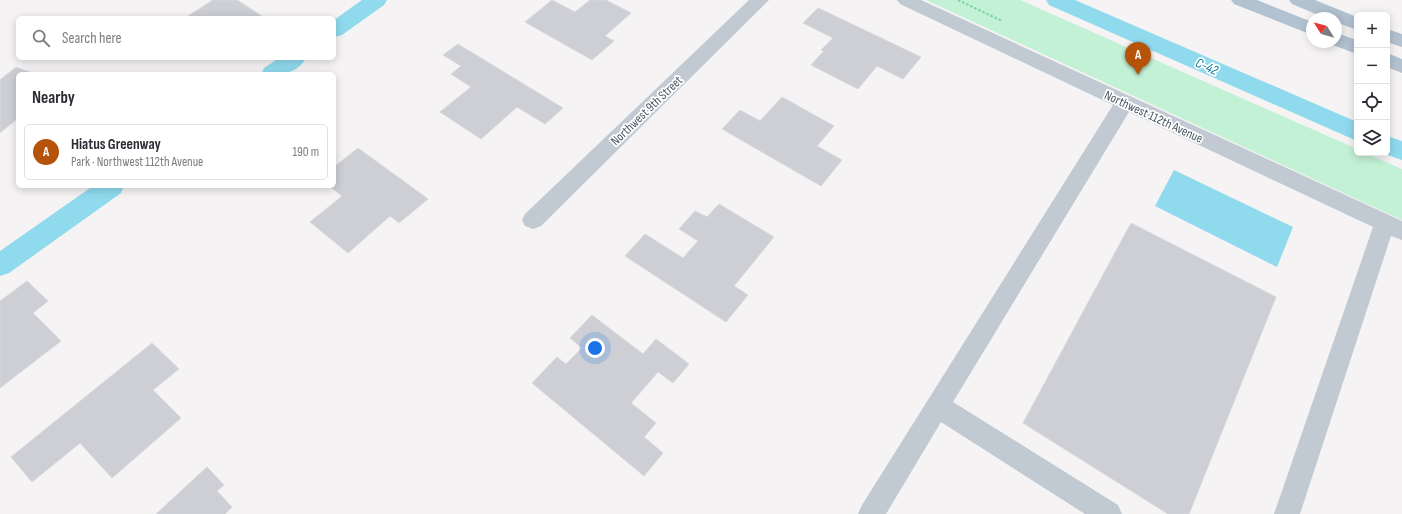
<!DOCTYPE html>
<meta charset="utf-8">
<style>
body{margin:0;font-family:"Sofia Sans Condensed",sans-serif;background:#f2f2f3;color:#2b2b33}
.controls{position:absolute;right:12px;top:12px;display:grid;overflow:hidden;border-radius:6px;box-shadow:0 2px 10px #0003}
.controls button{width:36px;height:36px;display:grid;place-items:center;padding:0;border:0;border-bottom:1px solid #e1e1e2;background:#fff;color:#2b2b33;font:20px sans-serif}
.compass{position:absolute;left:1306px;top:12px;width:36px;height:36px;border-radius:50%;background:#fff;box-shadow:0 2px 10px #0003;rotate:307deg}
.you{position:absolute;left:595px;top:348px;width:14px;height:14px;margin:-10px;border:3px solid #fff;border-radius:50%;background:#1a73e8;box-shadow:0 0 0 6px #1a73e833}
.badge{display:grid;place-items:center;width:26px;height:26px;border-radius:50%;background:#b45309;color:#fff;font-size:13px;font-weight:700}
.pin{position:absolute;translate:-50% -33px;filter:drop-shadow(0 1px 2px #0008)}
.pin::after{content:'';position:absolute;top:21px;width:14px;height:12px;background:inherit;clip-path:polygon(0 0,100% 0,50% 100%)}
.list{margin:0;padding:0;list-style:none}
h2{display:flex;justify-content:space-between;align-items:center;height:52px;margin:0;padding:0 16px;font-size:17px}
h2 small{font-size:13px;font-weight:400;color:#7c7c81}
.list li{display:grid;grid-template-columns:26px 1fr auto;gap:12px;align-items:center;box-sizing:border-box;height:56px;margin:0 8px 8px;padding:0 8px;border:1px solid #e1e1e2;border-radius:6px}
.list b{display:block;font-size:15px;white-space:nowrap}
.list p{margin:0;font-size:13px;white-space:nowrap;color:#7c7c81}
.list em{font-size:13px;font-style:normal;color:#7c7c81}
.icon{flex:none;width:22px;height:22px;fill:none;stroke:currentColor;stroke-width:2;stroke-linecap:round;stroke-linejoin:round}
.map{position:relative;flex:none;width:1402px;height:514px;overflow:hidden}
.search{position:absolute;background:#fff;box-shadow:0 2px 10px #0003;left:16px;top:16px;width:320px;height:44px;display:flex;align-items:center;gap:10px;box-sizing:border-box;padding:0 14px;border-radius:6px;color:#7c7c81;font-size:15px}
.panel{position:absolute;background:#fff;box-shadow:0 2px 10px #0003;left:16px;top:72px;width:320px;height:116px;border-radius:6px}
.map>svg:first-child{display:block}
</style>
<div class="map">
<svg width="1402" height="514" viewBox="0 0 1402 514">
<rect width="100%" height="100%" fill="#f5f3f3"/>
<path fill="#c3f1d5" d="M926,0H1020L1357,149V153H1365L1402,169V220Z"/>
<path fill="#90daee" d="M1174,170L1293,227L1277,267L1155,206Z"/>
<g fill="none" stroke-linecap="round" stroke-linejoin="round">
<g fill="#90daee" fill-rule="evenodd">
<path d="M362,0H387L384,5L342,35L334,37V20Z"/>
<path d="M1046,0H1075L1357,122V141L1049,5Z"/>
<path d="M279,58H306C296,76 279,74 261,74L264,68Z"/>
<path d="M1387,136L1402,141V160L1382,153H1387Z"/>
<path d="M93,186H124L121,193L9,273L0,276V251Z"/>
</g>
</g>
<g fill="#cdcfd5" stroke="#d7d9de">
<path d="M213,0H237L265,18H190L188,16Z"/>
<path d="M552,0L575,12L590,0H606L631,13L605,36L614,41L592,60L525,22Z"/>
<path d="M818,8L921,57L903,79L877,66L858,89L811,65L824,51L821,50L833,38L803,23Z"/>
<path d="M458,44L563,108L545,124L517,107L481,139L440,112L471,87L451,74L461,66L443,55Z"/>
<path d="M16,67L34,74H18V118L0,133V80Z"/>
<path d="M782,97L834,126L817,146L842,160L821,186L722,129L740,110L760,121Z"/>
<path d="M358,148L428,199L399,223L390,216L348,253L310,222L342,196L329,186H334V167Z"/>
<path d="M719,204L774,237L734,286L748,295L726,322L625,256L645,234L683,258L698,241L679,229L695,211L707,217Z"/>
<path d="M1131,223L1276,297L1189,514H1168L1023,423Z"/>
<path d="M27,281L48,301L33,313L61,341L0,388V301Z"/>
<path d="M592,315L643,354L656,339L689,364L673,383L658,372L631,403L656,423L644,437L663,453L644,476L532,383L557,357L566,364L582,348L570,338Z"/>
<path d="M152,343L179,369L153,390L181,418L112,478L80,443L32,482L11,457Z"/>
<path d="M207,467L224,485L217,491L232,507L225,514H156Z"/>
</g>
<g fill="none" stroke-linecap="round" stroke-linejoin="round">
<path stroke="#7ad0a6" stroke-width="2" stroke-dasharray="2.5 2" stroke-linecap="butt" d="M958,0L1002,21"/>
<g fill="#c1cad2" fill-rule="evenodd">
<path d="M749,0H769L541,226L533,229L525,226L522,220L525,214Z"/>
<path d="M897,0H921L1402,221V240L1391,236L1300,514H1274L1373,227L1129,112L953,402L1118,505L1122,514H1085L941,422L886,514H858L862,505L1113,105L900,4Z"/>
</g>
<g fill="#b3c2d1" fill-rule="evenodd">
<path d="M1231,0H1257L1312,22V35L1234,4Z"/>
<path d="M1289,0H1315L1357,17V30L1336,22V18H1325L1292,4Z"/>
<path d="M1387,29L1402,34V47L1387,42Z"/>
<path d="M1336,33L1357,40V54L1330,44L1329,42H1336Z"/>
<path d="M1387,53L1402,59V73L1387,67Z"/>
</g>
</g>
<g text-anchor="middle" stroke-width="3.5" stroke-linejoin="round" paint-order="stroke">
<g font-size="13" fill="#4a5661" stroke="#fff">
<text transform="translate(646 110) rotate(-44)" y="5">Northwest 9th Street</text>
<text transform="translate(1154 116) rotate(25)" y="5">Northwest 112th Avenue</text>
</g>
<g font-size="14" font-style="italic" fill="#0c7c9b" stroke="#fff">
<text transform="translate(1207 66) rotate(24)" y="5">C-42</text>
</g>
</g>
</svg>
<div class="controls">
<button>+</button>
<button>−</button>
<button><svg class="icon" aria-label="locate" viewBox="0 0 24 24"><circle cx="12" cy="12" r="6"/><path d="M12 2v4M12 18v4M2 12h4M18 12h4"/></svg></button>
<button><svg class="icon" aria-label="layers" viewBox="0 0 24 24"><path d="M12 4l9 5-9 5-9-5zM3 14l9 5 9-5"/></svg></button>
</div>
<svg class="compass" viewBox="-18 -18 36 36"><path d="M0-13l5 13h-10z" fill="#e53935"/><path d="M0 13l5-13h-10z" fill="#7c7c81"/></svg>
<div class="you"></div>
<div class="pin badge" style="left:1138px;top:75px">A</div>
<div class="search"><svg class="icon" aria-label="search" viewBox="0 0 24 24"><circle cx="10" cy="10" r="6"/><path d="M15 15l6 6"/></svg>Search here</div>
<section class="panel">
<h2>Nearby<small></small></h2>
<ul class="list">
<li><span class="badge">A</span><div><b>Hiatus Greenway</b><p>Park · Northwest 112th Avenue</p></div><em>190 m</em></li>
</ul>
</section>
</div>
